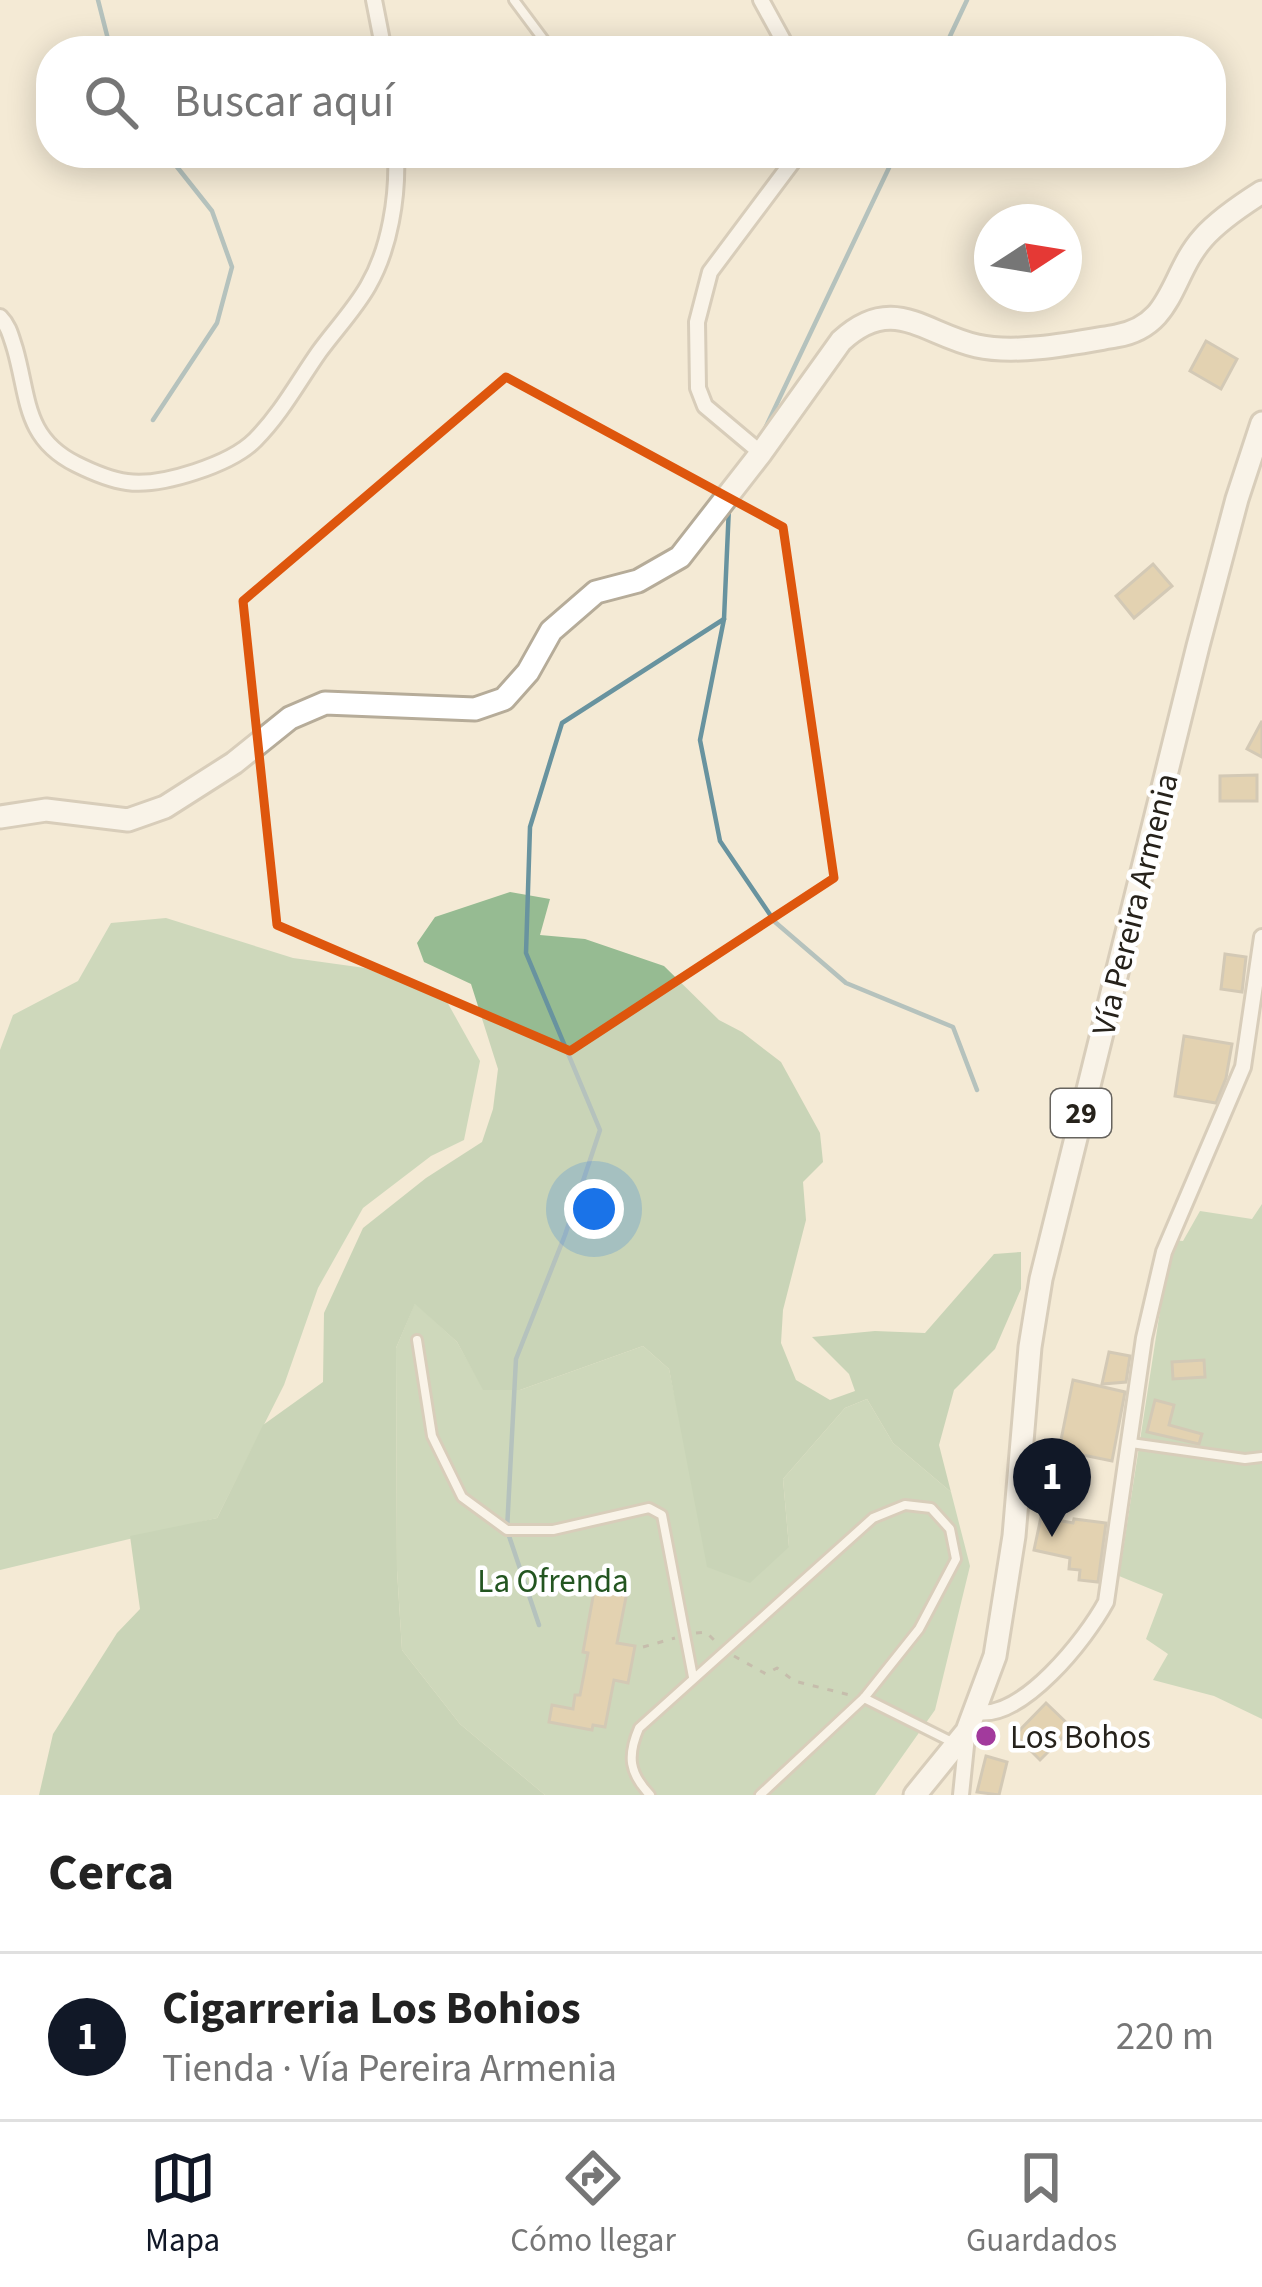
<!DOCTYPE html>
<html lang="es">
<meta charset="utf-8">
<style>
body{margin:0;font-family:"Source Sans 3",sans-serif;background:#f6f6f6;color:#222}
.compass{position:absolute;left:974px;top:204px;width:108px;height:108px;border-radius:50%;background:#fff;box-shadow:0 6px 30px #0003;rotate:78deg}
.you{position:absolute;left:594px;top:1209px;width:42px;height:42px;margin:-30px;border:9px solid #fff;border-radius:50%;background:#1a73e8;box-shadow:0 0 0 18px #1a73e833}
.badge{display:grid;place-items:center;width:78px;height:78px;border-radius:50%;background:#111827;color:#fff;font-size:39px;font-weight:700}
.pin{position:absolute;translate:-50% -99px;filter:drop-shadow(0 3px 6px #0008)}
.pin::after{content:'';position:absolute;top:63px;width:42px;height:36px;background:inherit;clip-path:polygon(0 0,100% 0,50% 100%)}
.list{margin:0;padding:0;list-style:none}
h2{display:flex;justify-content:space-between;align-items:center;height:156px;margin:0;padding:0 48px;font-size:51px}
h2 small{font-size:39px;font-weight:400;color:#767676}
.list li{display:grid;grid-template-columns:78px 1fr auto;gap:36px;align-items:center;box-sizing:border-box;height:168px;padding:0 48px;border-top:3px solid #e0e0e0}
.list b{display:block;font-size:45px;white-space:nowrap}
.list p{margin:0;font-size:39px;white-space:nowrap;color:#767676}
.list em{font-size:39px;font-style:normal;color:#767676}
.icon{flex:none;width:66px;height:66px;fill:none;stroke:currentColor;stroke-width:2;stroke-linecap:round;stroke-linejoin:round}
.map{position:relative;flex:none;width:1262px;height:1795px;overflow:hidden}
.search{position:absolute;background:#fff;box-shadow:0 6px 30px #0003;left:36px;right:36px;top:36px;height:132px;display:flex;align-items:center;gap:30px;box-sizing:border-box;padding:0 42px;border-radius:48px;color:#767676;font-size:45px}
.sheet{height:324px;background:#fff}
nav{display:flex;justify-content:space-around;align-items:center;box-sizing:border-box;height:168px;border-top:3px solid #e0e0e0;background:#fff;font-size:33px;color:#767676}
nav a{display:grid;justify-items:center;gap:6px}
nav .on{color:#111827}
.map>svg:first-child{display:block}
</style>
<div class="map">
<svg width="1262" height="1795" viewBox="0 0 1262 1795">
<rect width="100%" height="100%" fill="#f4ead5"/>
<g fill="#9fc49c">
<path d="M166,918L293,958L365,968L446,1000L480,1061L464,1140L431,1156L363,1208L318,1288L284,1385L217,1518L0,1570V1050L13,1015L78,981L111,923Z"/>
<path d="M1262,1204V1719L1214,1696L1153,1680L1168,1654L1146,1639L1163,1594L1119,1576L1171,1240L1183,1241L1200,1211L1252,1219Z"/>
<path d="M415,1303L457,1342L484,1390H520L643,1346L669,1369L687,1454L789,1547L783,1479L845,1408L867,1399L893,1443L951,1492L970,1566L935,1710L875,1795H545L460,1724L402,1650L397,1570L396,1348Z"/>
</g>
<path fill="#96bb92" d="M510,892L550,899L540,935L585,939L664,966L719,1020L742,1032L781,1062L820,1133L823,1162L803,1182L806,1220L783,1310L781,1343L796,1380L830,1400L855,1391L849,1374L812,1337L875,1331L925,1333L994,1254L1021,1252V1289L995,1349L954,1390L939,1445L951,1492L893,1443L867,1399L845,1408L783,1479L789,1547L750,1583L707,1567L669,1369L643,1346L520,1390H483L457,1342L415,1304L396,1348L397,1570L402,1650L460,1724L545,1795H39L53,1734L117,1633L140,1609L130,1536L217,1518L263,1425L323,1382L324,1313L363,1228L426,1178L482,1142L493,1109L498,1069L471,984L424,962L417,943L435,917Z"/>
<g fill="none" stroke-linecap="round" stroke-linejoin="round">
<g stroke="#68939f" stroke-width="4.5">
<path d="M98,0L111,51"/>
<path d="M943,51L967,0"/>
<path d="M153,420L217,323L232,267L212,211L166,153"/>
<path d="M761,437L896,153"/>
<path d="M729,506L724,619L700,740L720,841L775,922L846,983L953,1027L977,1090"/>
<path d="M539,1625L507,1530L516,1359L565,1235L600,1130L526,953L530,827L562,723L724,619"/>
</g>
</g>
<g fill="#ceb786" stroke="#aca28f" stroke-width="3">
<path d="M1206,341L1237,359L1221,389L1190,371Z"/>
<path d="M1153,564L1172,586L1134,618L1116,596Z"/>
<path d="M1262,721V757L1247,749Z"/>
<path d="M1257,775V801H1220V776Z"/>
<path d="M1225,954L1246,957L1242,992L1221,989Z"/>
<path d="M1184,1036L1232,1044L1226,1078L1216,1103L1175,1096Z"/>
<path d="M1109,1352L1130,1356L1126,1382L1102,1384Z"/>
<path d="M1204,1360L1205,1377L1173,1379L1172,1362Z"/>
<path d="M1073,1380L1125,1392L1112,1461L1059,1450Z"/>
<path d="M1155,1400L1174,1405L1169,1425L1202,1434L1199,1444L1147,1432Z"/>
<path d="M1041,1517L1073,1523L1074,1519L1106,1523L1098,1582L1079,1580L1080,1570L1069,1569L1070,1558L1034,1550Z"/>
<path d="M595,1586L627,1592L617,1643L635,1646L628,1683L614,1680L605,1727L593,1725L592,1730L549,1722L552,1705L573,1709L575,1695H580L588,1653L583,1652Z"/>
<path d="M1046,1703L1072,1728L1040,1760L1015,1735Z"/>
<path d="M986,1756L1007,1762L999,1795L977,1792Z"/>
</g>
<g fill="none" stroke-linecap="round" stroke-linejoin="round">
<g stroke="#b6ac99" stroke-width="14">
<g id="lane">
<path d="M514,0L552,51"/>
<path d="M417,1340L432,1436L462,1497L507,1530H553L649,1508L662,1515L693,1677"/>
<path d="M1131,1443L1245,1459L1262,1457"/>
<path d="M864,1698L954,1743"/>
<path d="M650,1795C629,1773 627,1756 639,1728L873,1518L905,1505L931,1508L950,1529L956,1559L919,1629L864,1698L760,1795"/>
</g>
</g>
<g stroke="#b6ac99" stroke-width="20">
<g id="street">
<path d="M374,0L384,51"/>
<path d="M761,0L789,51"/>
<path d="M0,317C9,326 11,337 15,349C29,398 24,438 76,464C90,471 112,480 127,482C162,487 231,464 255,440C281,414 298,382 319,352C335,330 355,309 368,286C390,248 398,196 396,153"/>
<path d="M761,453L705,406L698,388L697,322L710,272L799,153"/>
<path d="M977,1712C1022,1720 1086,1639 1106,1602L1144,1338L1164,1252L1243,1067L1262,937"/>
<path d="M961,1795L967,1736"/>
</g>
</g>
<g stroke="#b6ac99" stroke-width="27">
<path id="secondary" d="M0,817L46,810L128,820L165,807L234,763L290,718L325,703L475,709L504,699L528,672L551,631L596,592L638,581L680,557L761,453L841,341C893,293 924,334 977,346C1018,355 1075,343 1116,336C1174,326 1170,275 1203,238C1218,221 1243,204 1262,192"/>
</g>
<g stroke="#b6ac99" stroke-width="27">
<path id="primary" d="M915,1795L967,1731L995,1656L1014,1536L1030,1347L1041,1279L1198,646L1237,499L1262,423"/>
</g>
<g stroke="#8f887a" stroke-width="3" stroke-dasharray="6 9" stroke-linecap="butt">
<path d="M696,1633L706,1632L717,1643"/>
<path d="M643,1647L675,1638"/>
<path d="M734,1656L766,1674L777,1668L794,1681L850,1695"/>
</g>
<use href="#lane" stroke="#fff" stroke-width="8"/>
<use href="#street" stroke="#fff" stroke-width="14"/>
<use href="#secondary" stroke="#fff" stroke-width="21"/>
<use href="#primary" stroke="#fff" stroke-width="21"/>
</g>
<path d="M0 0H1262V1795H0ZM506,377L783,527L834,878L570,1051L277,925L243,601Z" fill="#f4ead5" fill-opacity=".55" fill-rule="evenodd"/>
<path fill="none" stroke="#de560d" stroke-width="9" stroke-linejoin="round" d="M506,377L783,527L834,878L570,1051L277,925L243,601Z"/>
<circle fill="#a23a9d" stroke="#fff" stroke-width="4.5" cx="986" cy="1736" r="12"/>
<g text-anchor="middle" stroke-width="9" stroke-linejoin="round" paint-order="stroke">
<rect fill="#fff" stroke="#67645f" stroke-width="3" x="1051" y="1089" width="60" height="48" rx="9"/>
<g font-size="30" font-weight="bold" fill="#26221b">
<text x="1081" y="1123">29</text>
</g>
<g font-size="33" fill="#26221b" stroke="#fff">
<text transform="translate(1134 904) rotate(-76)" y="12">Vía Pereira Armenia</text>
</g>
<g font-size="33" fill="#235520" stroke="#fff">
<text x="553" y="1592">La Ofrenda</text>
</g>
<g font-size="33" fill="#26221b" stroke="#fff" text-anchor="start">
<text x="1010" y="1748">Los Bohos</text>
</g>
</g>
</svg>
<svg class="compass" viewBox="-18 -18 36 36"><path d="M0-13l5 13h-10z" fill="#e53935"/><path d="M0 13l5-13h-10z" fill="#767676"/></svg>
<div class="you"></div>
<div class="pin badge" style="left:1052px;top:1537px">1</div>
<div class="search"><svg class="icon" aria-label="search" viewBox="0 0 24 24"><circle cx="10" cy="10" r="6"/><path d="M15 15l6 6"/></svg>Buscar aquí</div>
</div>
<section class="sheet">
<h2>Cerca<small></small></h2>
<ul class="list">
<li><span class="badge">1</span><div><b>Cigarreria Los Bohios</b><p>Tienda · Vía Pereira Armenia</p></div><em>220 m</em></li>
</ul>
</section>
<nav>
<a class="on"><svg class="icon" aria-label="map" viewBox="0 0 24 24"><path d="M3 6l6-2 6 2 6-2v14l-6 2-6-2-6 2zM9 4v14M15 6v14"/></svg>Mapa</a>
<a><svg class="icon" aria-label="directions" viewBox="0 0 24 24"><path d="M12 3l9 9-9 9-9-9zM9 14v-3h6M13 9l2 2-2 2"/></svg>Cómo llegar</a>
<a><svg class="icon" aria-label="saved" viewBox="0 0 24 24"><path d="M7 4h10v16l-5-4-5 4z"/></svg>Guardados</a>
</nav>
